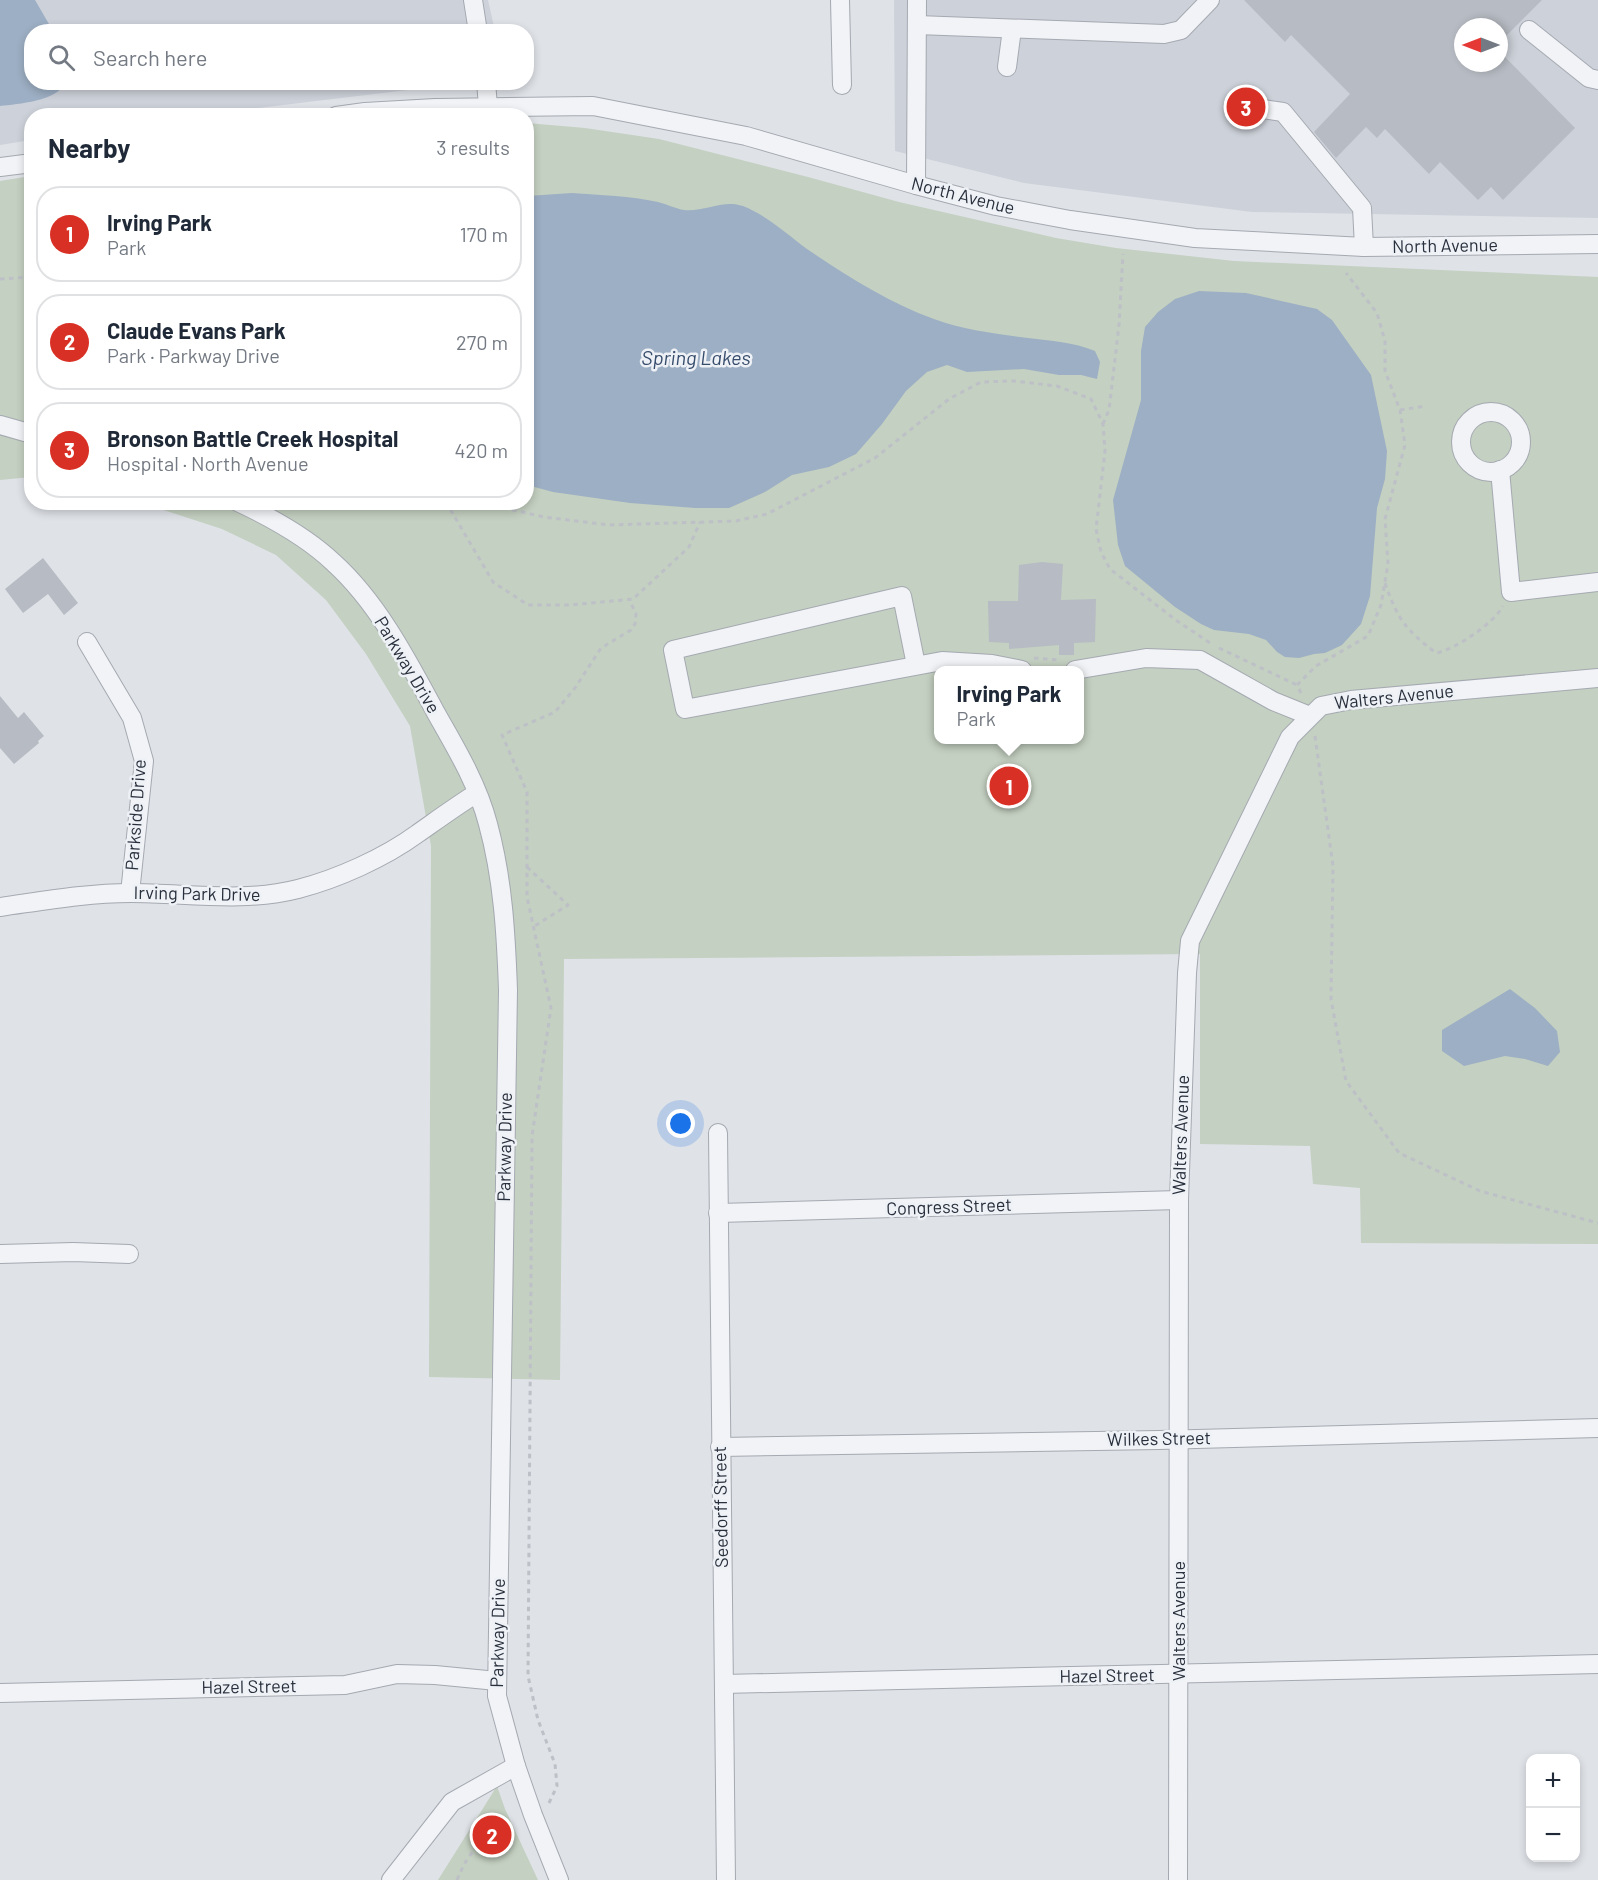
<!DOCTYPE html>
<meta charset="utf-8">
<style>
body{margin:0;font-family:Barlow,sans-serif;background:#f2f2f3;color:#1f2937}
.controls{position:absolute;right:18px;bottom:18px;display:grid;overflow:hidden;border-radius:12px;box-shadow:0 3px 9px #0003}
.controls button{width:54px;height:54px;display:grid;place-items:center;padding:0;border:0;border-bottom:2px solid #e0e1e3;background:#fff;color:#1f2937;font:30px sans-serif}
.compass{position:absolute;left:1454px;top:18px;width:54px;height:54px;border-radius:50%;background:#fff;box-shadow:0 3px 9px #0003;rotate:270deg}
.you{position:absolute;left:681px;top:1124px;width:21px;height:21px;margin:-15px;border:4px solid #fff;border-radius:50%;background:#1a73e8;box-shadow:0 0 0 9px #1a73e833}
.badge{display:grid;place-items:center;width:39px;height:39px;border-radius:50%;background:#d93025;color:#fff;font-size:20px;font-weight:700}
.pin{position:absolute;translate:-50% -50%;border:3px solid #fff;box-shadow:0 2px 6px #0006}
.popup{position:absolute;left:934px;top:666px;width:150px;height:78px;box-sizing:border-box;display:grid;place-content:center;border-radius:12px;background:#fff;filter:drop-shadow(0 2px 4px #0005);font-size:20px;white-space:nowrap;color:#747a83}
.popup b{font-size:22px;color:#1f2937}
.popup::after{content:'';position:absolute;left:50%;top:100%;margin-left:-12px;border:12px solid transparent;border-top-color:#fff}
.list{margin:0;padding:0;list-style:none}
h2{display:flex;justify-content:space-between;align-items:center;height:78px;margin:0;padding:0 24px;font-size:26px}
h2 small{font-size:20px;font-weight:400;color:#747a83}
.list li{display:grid;grid-template-columns:39px 1fr auto;gap:18px;align-items:center;box-sizing:border-box;height:96px;margin:0 12px 12px;padding:0 12px;border:2px solid #e0e1e3;border-radius:24px}
.list b{display:block;font-size:22px;white-space:nowrap}
.list p{margin:0;font-size:20px;white-space:nowrap;color:#747a83}
.list em{font-size:20px;font-style:normal;color:#747a83}
.icon{flex:none;width:33px;height:33px;fill:none;stroke:currentColor;stroke-width:2;stroke-linecap:round;stroke-linejoin:round}
.map{position:relative;flex:none;width:1598px;height:1880px;overflow:hidden}
.search{position:absolute;background:#fff;box-shadow:0 3px 9px #0003;left:24px;top:24px;width:510px;height:66px;display:flex;align-items:center;gap:15px;box-sizing:border-box;padding:0 21px;border-radius:24px;color:#747a83;font-size:22px}
.panel{position:absolute;background:#fff;box-shadow:0 3px 9px #0003;left:24px;top:108px;width:510px;height:402px;border-radius:24px}
.map>svg:first-child{display:block}
</style>
<div class="map">
<svg width="1598" height="1880" viewBox="0 0 1598 1880">
<rect width="100%" height="100%" fill="#dfe2e7"/>
<g fill="#cdd1d9" fill-rule="evenodd">
<path d="M0,0H488L495,31L32,32V82L492,83H466L199,115L32,116L31,140L0,145Z"/>
<path d="M894,0H1598V218L1252,212L1024,183L895,151ZM1463,27H1499V63H1463Z"/>
</g>
<g fill="#c4d0c1" fill-rule="evenodd">
<path d="M527,123L585,128L659,139L808,177L899,202L1056,238L1116,248L1234,261L1598,277V1244L1361,1243L1360,1188L1313,1184L1310,1146L1200,1144V954L564,959L560,1380L429,1377L431,846L410,726L366,654L326,600L276,555L222,529L142,503L526,502ZM938,670H1080V740H938Z"/>
<path d="M31,176V477L0,480V181Z"/>
<path d="M497,1786L505,1809L538,1880H438Z"/>
</g>
<g fill="#9dafc4">
<path d="M0,0H35L53,31L32,32V82L65,83C57,101 18,104 0,106Z"/>
<path d="M572,193C601,195 630,196 658,202C667,204 676,209 684,210C705,212 723,199 743,206C766,215 787,234 807,249C847,276 889,303 934,319C964,330 997,334 1028,338C1051,341 1073,342 1095,351L1100,362L1097,379L1081,375H1059L1024,369L967,372L947,365L927,372L906,391L882,424L856,454L829,467L792,475L765,492L729,508H695L630,503L553,492L527,485V196Z"/>
<path d="M1199,291L1246,293L1317,309L1332,320L1371,375L1387,451L1385,479L1377,508L1370,596L1361,624L1342,645L1325,653L1314,654L1299,658L1285,657L1277,652L1266,640L1249,634L1214,630L1201,624L1175,607L1125,566L1118,545L1113,500L1141,400V351L1145,327L1158,312L1175,299Z"/>
<path d="M1510,989L1535,1008L1557,1031L1560,1052L1548,1066L1525,1059L1505,1056L1464,1066L1442,1051V1030Z"/>
</g>
<g fill="#b7bbc3">
<path d="M1244,0H1542L1499,43V27H1463V63H1499V51L1575,128L1503,200L1491,187L1478,200L1440,162L1429,174L1385,129L1377,138L1366,127L1336,158L1314,132L1350,94L1291,35L1285,42Z"/>
<path d="M43,558L78,603L64,615L48,594L23,613L5,589Z"/>
<path d="M1042,562L1063,564L1061,600L1096,599L1095,642L1074,643V655H1059V645L1009,649V643L989,642L988,601H1018L1019,565Z"/>
<path d="M0,696L18,718L24,712L44,736L38,741L39,743L14,764L0,748Z"/>
</g>
<g fill="none" stroke-linecap="round" stroke-linejoin="round">
<g stroke="#a5a9b1" stroke-width="20">
<g id="minor">
<path d="M473,0L478,32"/>
<path d="M840,0L842,85"/>
<path d="M917,25L1164,34L1181,30L1210,0"/>
<path d="M1529,30L1589,78L1598,80"/>
<path d="M1007,67L1012,29"/>
<path d="M486,82L488,106"/>
<path d="M1250,107L1283,112L1362,208L1364,247"/>
<path d="M336,116L365,112L435,108L593,106L746,136L916,185L996,206L1070,220L1195,238L1364,247L1598,244"/>
<path d="M0,167L32,163"/>
<path d="M916,185L917,0"/>
<circle cx="1491" cy="442" r="30"/>
<path d="M0,425L32,434"/>
<path d="M1500,470L1511,592L1598,582"/>
<path d="M238,502C272,518 307,537 334,563C378,603 408,661 436,713C456,748 478,785 488,824C503,879 506,934 508,990L497,1696L516,1766L533,1815L559,1880"/>
<path d="M87,642L132,718L144,761L130,893"/>
<path d="M916,665L902,596L673,650L685,709L942,661L992,664L1022,670"/>
<path d="M1075,670L1146,658L1200,660L1273,701L1310,716"/>
<path d="M0,907C43,901 87,893 131,893C187,893 243,903 298,889C337,879 384,858 417,834C437,820 456,806 477,793"/>
<path d="M718,1133L726,1880"/>
<path d="M718,1213L1179,1200"/>
<path d="M0,1254L73,1252L129,1254"/>
<path d="M720,1447L1159,1440L1598,1428"/>
<path d="M724,1684L1598,1664"/>
<path d="M0,1693L345,1685L397,1674L435,1675L497,1681"/>
<path d="M391,1880L452,1802L516,1766"/>
<path d="M1178,1880L1179,1200L1187,973L1190,941L1290,737L1321,706L1351,700L1598,678"/>
</g>
</g>
<g stroke="#bdc0c6" stroke-width="3" stroke-dasharray="4.5 4.5" stroke-linecap="butt">
<path d="M0,279L32,277"/>
<path d="M1400,410L1426,406"/>
<path d="M1103,424L1109,410L1119,325L1123,254"/>
<path d="M446,502L493,582L528,605H570L633,599L689,547L700,522"/>
<path d="M477,502L544,517L609,525L736,521L767,514L875,458L949,399L981,382L1013,381L1057,386L1091,399L1103,424L1105,451L1096,529L1101,552L1110,569L1177,621L1210,643"/>
<path d="M1385,583C1398,620 1405,629 1436,653C1456,649 1493,624 1503,606"/>
<path d="M1219,648L1297,685"/>
<path d="M1034,658L1060,660"/>
<path d="M1301,693L1297,685L1316,666L1368,636L1381,605L1388,564L1385,519L1405,445L1400,410L1385,371V341L1377,313L1346,273"/>
<path d="M1315,736L1333,866L1331,999L1346,1081L1399,1153L1480,1191L1598,1223"/>
<path d="M527,867L568,905L533,927"/>
<path d="M549,1803L557,1786L555,1764L538,1720L528,1676L532,1136L551,1008L527,897V792L502,735L555,712L575,688L601,648L631,630L635,624L636,614L629,599"/>
<path d="M457,1880C470,1848 482,1840 512,1824"/>
</g>
<use href="#minor" stroke="#f1f3f6" stroke-width="18"/>
</g>
<g text-anchor="middle" stroke-width="5" stroke-linejoin="round" paint-order="stroke">
<g font-size="18" fill="#29303d" stroke="#eef1f5">
<text transform="translate(963 196) rotate(14)" y="6">North Avenue</text>
<text transform="translate(1445 246) rotate(-1)" y="6">North Avenue</text>
<text transform="translate(407 665) rotate(59)" y="6">Parkway Drive</text>
<text transform="translate(1394 697) rotate(-6)" y="6">Walters Avenue</text>
<text transform="translate(136 815) rotate(-86)" y="6">Parkside Drive</text>
<text transform="translate(197 894) rotate(1)" y="6">Irving Park Drive</text>
<text transform="translate(1181 1135) rotate(-88)" y="6">Walters Avenue</text>
<text transform="translate(505 1147) rotate(-89)" y="6">Parkway Drive</text>
<text transform="translate(949 1207) rotate(-2)" y="6">Congress Street</text>
<text transform="translate(1159 1439) rotate(-1)" y="6">Wilkes Street</text>
<text transform="translate(721 1507) rotate(-91)" y="6">Seedorff Street</text>
<text transform="translate(1179 1621) rotate(-90)" y="6">Walters Avenue</text>
<text transform="translate(498 1633) rotate(-89)" y="6">Parkway Drive</text>
<text transform="translate(1107 1676) rotate(-1)" y="6">Hazel Street</text>
<text transform="translate(249 1687) rotate(-1)" y="6">Hazel Street</text>
</g>
<g font-size="20" font-style="italic" fill="#374d6d" stroke="#eef1f5">
<text x="696" y="365">Spring Lakes</text>
</g>
</g>
</svg>
<div class="controls">
<button>+</button>
<button>−</button>
</div>
<svg class="compass" viewBox="-18 -18 36 36"><path d="M0-13l5 13h-10z" fill="#e53935"/><path d="M0 13l5-13h-10z" fill="#747a83"/></svg>
<div class="you"></div>
<div class="pin badge" style="left:1009px;top:786px">1</div>
<div class="popup"><b>Irving Park</b>Park</div>
<div class="pin badge" style="left:492px;top:1835px">2</div>
<div class="pin badge" style="left:1246px;top:107px">3</div>
<div class="search"><svg class="icon" aria-label="search" viewBox="0 0 24 24"><circle cx="10" cy="10" r="6"/><path d="M15 15l6 6"/></svg>Search here</div>
<section class="panel">
<h2>Nearby<small>3 results</small></h2>
<ul class="list">
<li><span class="badge">1</span><div><b>Irving Park</b><p>Park</p></div><em>170 m</em></li>
<li><span class="badge">2</span><div><b>Claude Evans Park</b><p>Park · Parkway Drive</p></div><em>270 m</em></li>
<li><span class="badge">3</span><div><b>Bronson Battle Creek Hospital</b><p>Hospital · North Avenue</p></div><em>420 m</em></li>
</ul>
</section>
</div>
